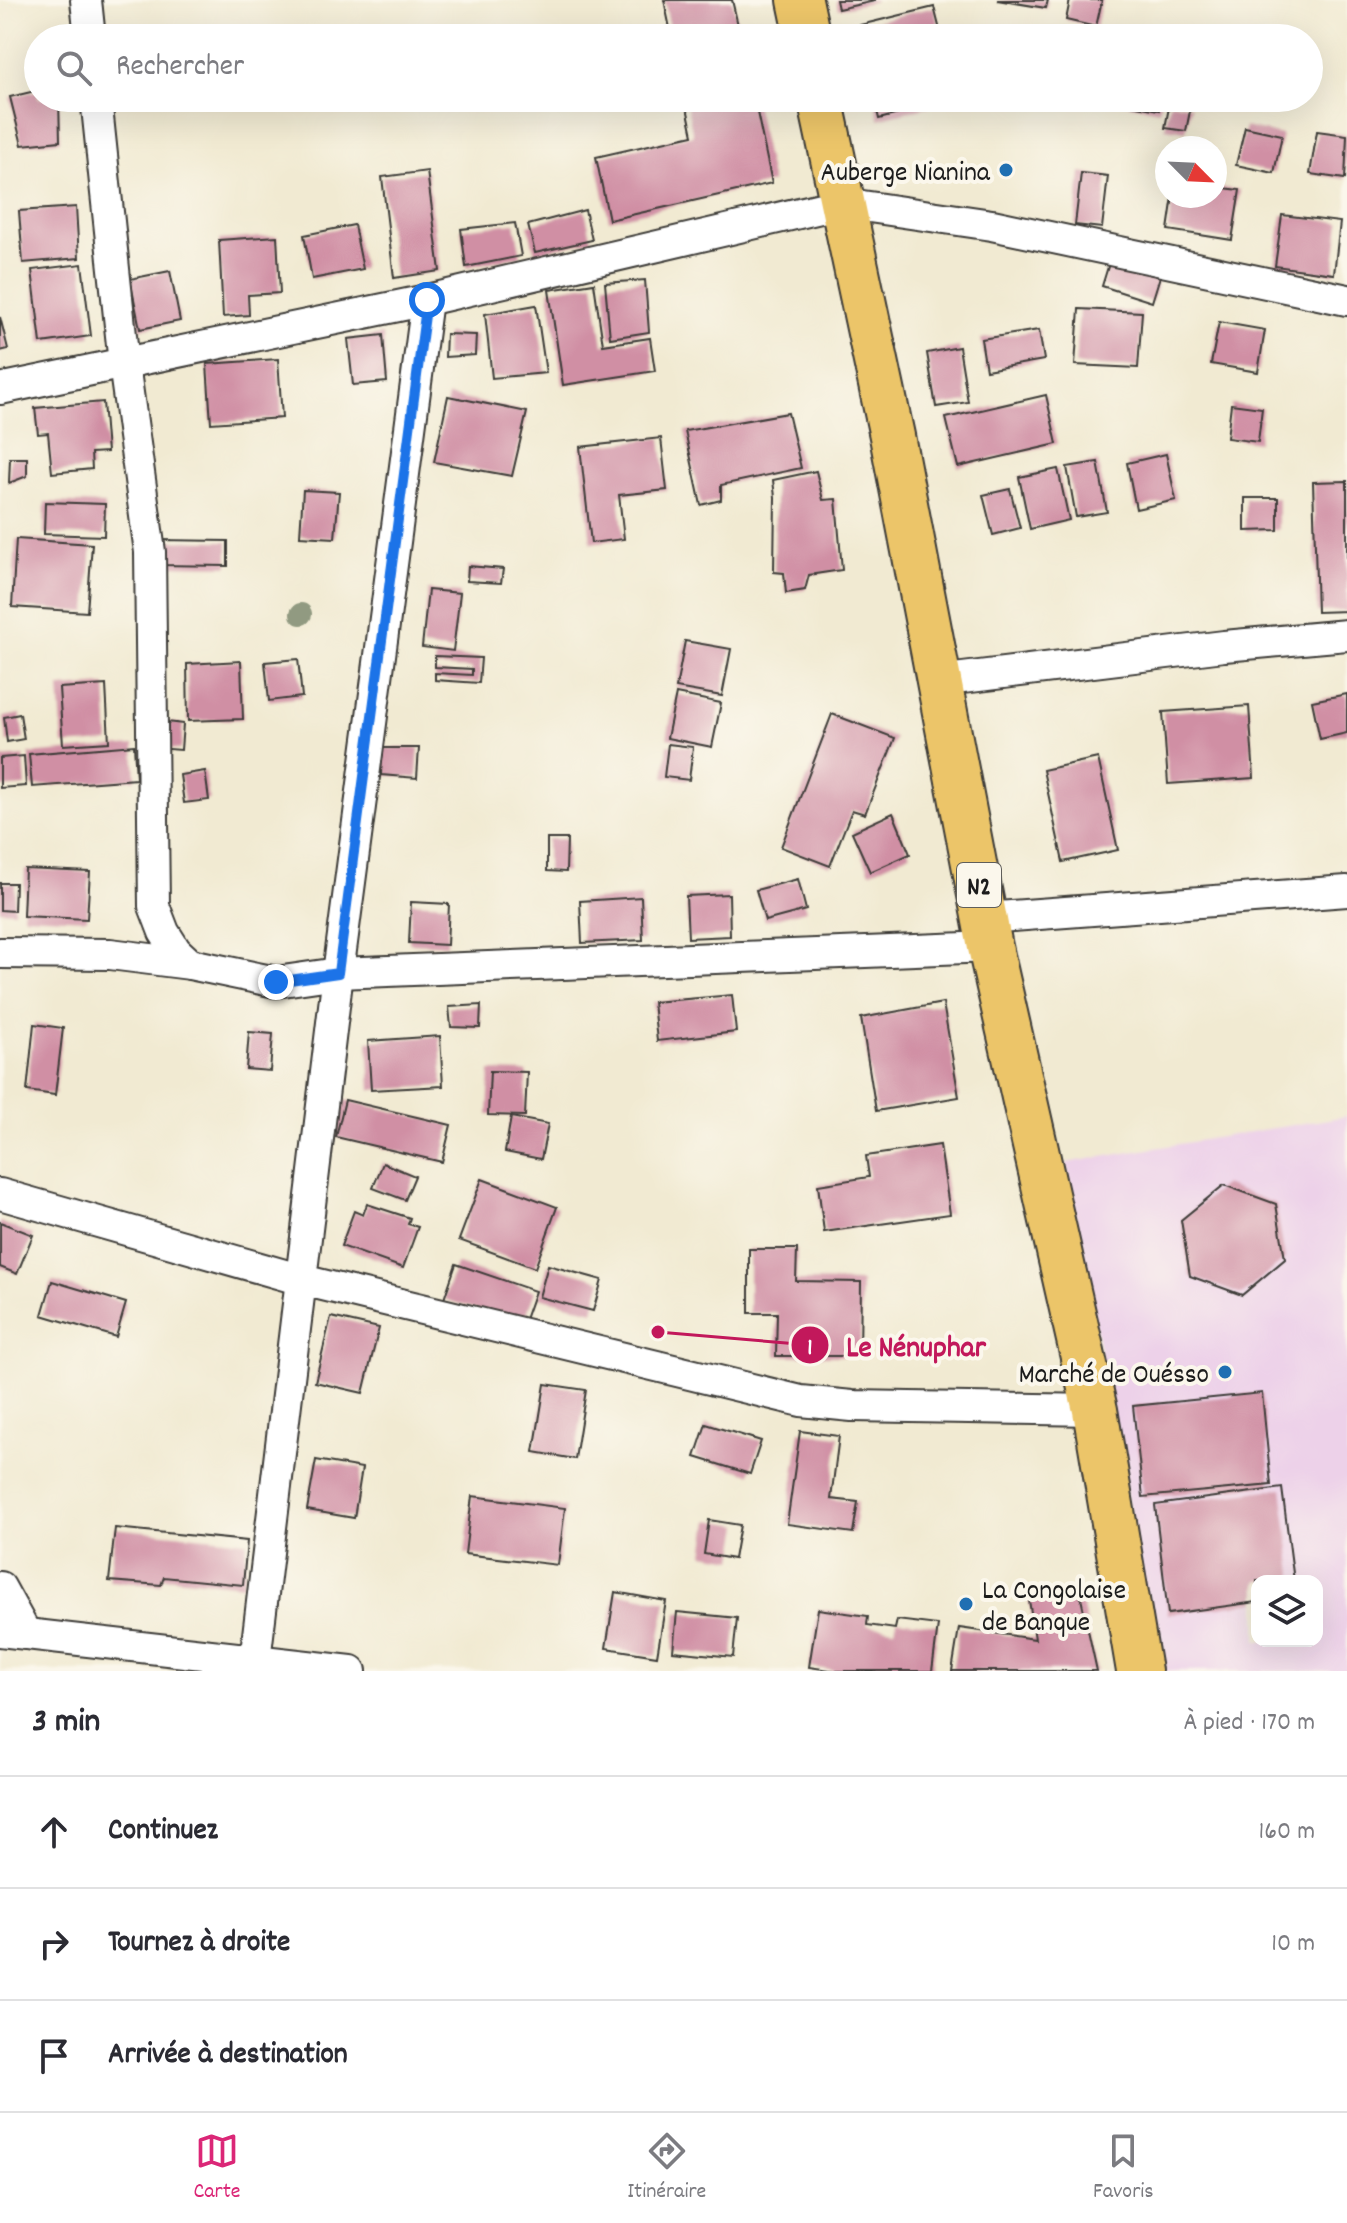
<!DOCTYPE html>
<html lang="fr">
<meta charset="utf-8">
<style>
body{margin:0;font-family:Dekko,sans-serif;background:#f2f2f3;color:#2b2b33}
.controls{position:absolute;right:24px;bottom:24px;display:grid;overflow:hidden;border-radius:16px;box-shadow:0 8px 32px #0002}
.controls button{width:72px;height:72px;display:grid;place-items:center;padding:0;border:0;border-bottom:2px solid #e1e1e2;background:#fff;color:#2b2b33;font:40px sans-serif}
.compass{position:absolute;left:1155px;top:136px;width:72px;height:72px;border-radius:50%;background:#fff;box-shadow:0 8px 32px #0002;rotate:114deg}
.stop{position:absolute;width:24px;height:24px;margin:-18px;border:6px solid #1a73e8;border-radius:50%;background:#fff}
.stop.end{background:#1a73e8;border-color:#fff;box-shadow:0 2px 8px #0008}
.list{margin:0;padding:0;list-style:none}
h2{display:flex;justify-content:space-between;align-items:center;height:104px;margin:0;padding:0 32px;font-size:34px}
h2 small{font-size:26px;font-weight:400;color:#7c7c81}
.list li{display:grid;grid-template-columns:52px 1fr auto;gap:24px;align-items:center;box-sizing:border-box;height:112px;padding:0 32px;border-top:2px solid #e1e1e2}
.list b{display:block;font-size:30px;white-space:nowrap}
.list em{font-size:26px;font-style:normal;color:#7c7c81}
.icon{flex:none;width:44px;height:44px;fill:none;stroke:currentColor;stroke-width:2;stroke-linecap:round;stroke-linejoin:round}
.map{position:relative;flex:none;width:1347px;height:1671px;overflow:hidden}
.search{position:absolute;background:#fff;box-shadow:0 8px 32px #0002;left:24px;right:24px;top:24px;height:88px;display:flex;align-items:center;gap:20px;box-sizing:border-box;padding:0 28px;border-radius:44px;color:#7c7c81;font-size:30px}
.sheet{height:440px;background:#fff}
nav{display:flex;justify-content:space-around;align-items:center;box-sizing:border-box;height:112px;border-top:2px solid #e1e1e2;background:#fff;font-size:22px;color:#7c7c81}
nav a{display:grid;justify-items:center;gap:4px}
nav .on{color:#db2777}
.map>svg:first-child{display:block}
</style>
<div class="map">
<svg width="1347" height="1671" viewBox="0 0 1347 1671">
<rect width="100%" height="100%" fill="#fbf7ec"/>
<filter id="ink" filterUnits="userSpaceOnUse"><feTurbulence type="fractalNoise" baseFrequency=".0125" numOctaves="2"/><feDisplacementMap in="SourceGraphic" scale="16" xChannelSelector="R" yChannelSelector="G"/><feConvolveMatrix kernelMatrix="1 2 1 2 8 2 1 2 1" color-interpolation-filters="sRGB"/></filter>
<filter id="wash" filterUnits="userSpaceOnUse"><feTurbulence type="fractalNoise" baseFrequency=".006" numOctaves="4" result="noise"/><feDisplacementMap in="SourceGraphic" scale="32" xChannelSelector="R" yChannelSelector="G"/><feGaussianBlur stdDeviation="1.8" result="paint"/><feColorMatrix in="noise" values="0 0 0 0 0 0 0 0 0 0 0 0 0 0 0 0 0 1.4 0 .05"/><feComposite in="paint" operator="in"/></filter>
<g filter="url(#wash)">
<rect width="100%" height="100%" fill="#f1ead2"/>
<path fill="#edd1e9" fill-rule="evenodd" d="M1347,1116V1671H1158L1066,1163ZM1257,1581H1317V1641H1257Z"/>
<g id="blocks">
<g fill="#d08fa4">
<path d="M664,0H732L741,38H672Z"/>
<path d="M836,0H875V1L838,9Z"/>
<path d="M997,0H1048L1046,8Z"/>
<path d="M1070,0H1102L1096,27L1066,20Z"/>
<path d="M934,7L942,38H859L856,26Z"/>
<path d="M35,91L38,92V98L59,99L60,141L22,145L10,97Z"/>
<path d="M685,98H754L772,183L609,220L596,157L693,135Z"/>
<path d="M874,98H957V99L879,119Z"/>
<path d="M1121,98H1161L1159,110L1120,103Z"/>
<path d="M1170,102L1191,106L1186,131L1165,128Z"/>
<path d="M1245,127L1282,135L1274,173L1236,165Z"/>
<path d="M1317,131L1347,135L1345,179L1310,174Z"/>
<path d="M427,171L440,271L394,278L382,177Z"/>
<path d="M1081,173L1108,176L1102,228L1075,225Z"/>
<path d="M1215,187L1240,190L1232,240L1168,230L1173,196H1215Z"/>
<path d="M76,207L79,258L23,263L19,211Z"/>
<path d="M585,210L592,240L535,253L528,225Z"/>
<path d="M1282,215L1340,222L1334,274L1275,266Z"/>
<path d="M515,223L521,256L466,267L461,229Z"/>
<path d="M354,225L363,269L312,279L304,235Z"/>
<path d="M277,236L280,293L248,295L249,315L223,317L219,240Z"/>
<path d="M1111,257L1161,273L1152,302L1102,286Z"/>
<path d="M82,264L91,336L41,343L32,270Z"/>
<path d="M170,271L180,321L140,329L130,279Z"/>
<path d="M645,280L649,332L610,338L605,283Z"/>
<path d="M594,283L603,345L650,338L655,371L563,385L549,290Z"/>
<path d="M536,305L546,373L492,378L485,314Z"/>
<path d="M1079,309L1142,312L1138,368L1075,365Z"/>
<path d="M0,317L8,349L0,351Z"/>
<path d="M1219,322L1265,330L1258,372L1211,364Z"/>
<path d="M1039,330L1044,360L986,370L981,339Z"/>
<path d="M446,334L476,335L475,355L445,357Z"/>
<path d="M383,335L387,382L353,385L348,339Z"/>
<path d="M959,347L968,402L936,407L927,353Z"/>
<path d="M278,359L282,418L211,423L207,364Z"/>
<path d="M1046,395L1057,444L958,467L946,418Z"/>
<path d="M448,396L527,412L512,476L434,462Z"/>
<path d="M103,402L107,452L91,453L92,469L52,473L48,433L38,434L35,408Z"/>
<path d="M1231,404L1262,408L1258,442L1227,438Z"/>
<path d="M788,413L801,468L721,485V500L701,505L685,431Z"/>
<path d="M661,438L667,490L619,495L624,539L591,543L580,447Z"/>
<path d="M1166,454L1176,500L1136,509L1127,463Z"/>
<path d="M10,458H27V476L9,483Z"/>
<path d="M1098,462L1107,512L1076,517L1067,467Z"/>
<path d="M1058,469L1069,520L1030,529L1019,477Z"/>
<path d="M816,471L823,500L836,499L842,570L809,575L805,590L786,593L784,573L774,572L775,497L773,480Z"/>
<path d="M1347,481V611L1317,612L1313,482Z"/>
<path d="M1010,489L1020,528L993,535L983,495Z"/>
<path d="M303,490L339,492L335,538L300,536Z"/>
<path d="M1245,498H1278V530L1245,531Z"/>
<path d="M45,502L105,504L104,536L44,534Z"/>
<path d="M16,539L92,544L87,612L12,607Z"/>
<path d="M158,540L228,541V566L157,565Z"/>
<path d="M468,566L503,569L501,583L467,581Z"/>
<path d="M428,590L460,593L453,651L422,647Z"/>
<path d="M685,641L731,649L722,696L676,688Z"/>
<path d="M435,656L481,658L479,683L435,680V673L472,675V669L435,667Z"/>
<path d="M298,659L302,697L269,701L265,662Z"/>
<path d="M241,661L243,719L188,721L187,664Z"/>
<path d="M106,685L109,742L63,745L59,688Z"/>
<path d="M676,694L721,703L712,747L667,738Z"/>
<path d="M1347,694V733L1320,739L1312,701Z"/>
<path d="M1249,706L1254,778L1168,784L1163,712Z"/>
<path d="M20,714L24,739L7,742L4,717Z"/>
<path d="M832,714L895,738L865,814L852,810L830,866L781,847Z"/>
<path d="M158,721L183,724L181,750L156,748Z"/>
<path d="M668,744L693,747L689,780L664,777Z"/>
<path d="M134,745L136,779L32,787L29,754Z"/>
<path d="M382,748H419L417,778L381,775Z"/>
<path d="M24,756L26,786L0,788V758Z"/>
<path d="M1098,758L1118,850L1063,862L1043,770Z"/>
<path d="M205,771L209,800L184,803L180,775Z"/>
<path d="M893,813L910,854L870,872L852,832Z"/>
<path d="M547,839H567L566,872L547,871Z"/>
<path d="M25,869L90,872L87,919L23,916Z"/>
<path d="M798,879L806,910L765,921L756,890Z"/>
<path d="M0,883H15L14,911L0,910Z"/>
<path d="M729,894L730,936L688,938L686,896Z"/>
<path d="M641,897L643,940L582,943L580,901Z"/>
<path d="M411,902L449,904L447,945L409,943Z"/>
<path d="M732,995L736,1032L657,1041L653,1002Z"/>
<path d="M943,1003L959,1097L876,1111L861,1018Z"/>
<path d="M481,1005L480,1028L451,1027L449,1007Z"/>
<path d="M34,1024L63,1028L55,1095L27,1091Z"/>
<path d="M249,1032L273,1034L270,1071L246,1069Z"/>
<path d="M440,1036L443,1086L371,1090L368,1041Z"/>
<path d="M490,1071L527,1072L525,1116L488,1115Z"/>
<path d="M345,1100L451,1125L442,1162L336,1137Z"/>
<path d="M511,1117L548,1124L541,1159L505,1152Z"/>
<path d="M940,1145L950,1214L824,1232L818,1185L869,1177L866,1156Z"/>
<path d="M383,1163L415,1176L405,1200L373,1188Z"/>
<path d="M482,1179L557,1207L535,1268L459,1240Z"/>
<path d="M1224,1185L1276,1204L1285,1259L1242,1295L1190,1276L1181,1220Z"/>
<path d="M367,1204L410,1218L408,1224L418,1227L403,1268L341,1246L354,1211L363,1215Z"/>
<path d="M0,1222L33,1235L17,1274L0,1267Z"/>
<path d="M749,1249H797L796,1281L861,1282L860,1356H776L777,1313H749Z"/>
<path d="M456,1264L535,1291L523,1325L444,1299Z"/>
<path d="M548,1265L602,1280L593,1311L539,1297Z"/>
<path d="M52,1281L126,1303L116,1337L42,1315Z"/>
<path d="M331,1317L379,1328L363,1393L315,1382Z"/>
<path d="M545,1384L586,1390L575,1459L534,1452Z"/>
<path d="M1262,1393L1271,1485L1143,1497L1133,1406Z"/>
<path d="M706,1424L761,1441L750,1474L695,1457Z"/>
<path d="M800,1431L839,1436L831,1499L858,1502L853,1533L787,1524Z"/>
<path d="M316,1460L362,1468L354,1518L307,1510Z"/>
<path d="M1282,1488L1294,1581H1257V1602L1168,1614L1155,1505Z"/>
<path d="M472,1496L565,1508L558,1565L465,1554Z"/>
<path d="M709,1520L740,1525L734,1559L704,1554Z"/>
<path d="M115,1528L247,1541L243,1585L164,1577L161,1585L109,1581Z"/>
<path d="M1079,1589L1097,1671H952L959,1628L1035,1639L1029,1600Z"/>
<path d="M615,1592L666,1601L657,1656L606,1648Z"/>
<path d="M818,1609L868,1616L867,1625L895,1629L897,1620L938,1625L932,1671H836L809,1667Z"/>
<path d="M677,1612L737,1618L733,1657L673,1651Z"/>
</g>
</g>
</g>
<g filter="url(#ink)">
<use href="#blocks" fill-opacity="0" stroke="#3c3b37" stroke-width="2"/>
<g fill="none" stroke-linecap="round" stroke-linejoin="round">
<g stroke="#3c3b37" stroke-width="34">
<g id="street">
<path d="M86,0L90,38"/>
<path d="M96,98L124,364L150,552L154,906L164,932L176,951L190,964L276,982L338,973L990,947"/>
<path d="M0,389L427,300L842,203L992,225L1347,300"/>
<path d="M938,681L1224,646L1347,635"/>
<path d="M985,918L1347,891"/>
<path d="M0,953L110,954L190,964"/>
<path d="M0,1194L302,1280L801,1401L852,1406L1095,1410"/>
<path d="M0,1587L26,1634"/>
<path d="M0,1631L351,1671"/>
<path d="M259,1671L255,1660L338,973L427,300"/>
</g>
</g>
<g stroke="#3c3b37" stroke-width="48">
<g id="highway">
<path d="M800,0L808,38"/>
<path d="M820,98L892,436L990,947L1095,1410L1139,1671"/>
</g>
</g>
<use href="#street" stroke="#fff" stroke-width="30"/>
<use href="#highway" stroke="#ecc569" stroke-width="44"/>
</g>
<circle fill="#919a81" cx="301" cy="614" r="11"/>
</g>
<g fill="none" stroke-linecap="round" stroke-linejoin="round" filter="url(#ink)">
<path stroke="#1a73e8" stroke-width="10" d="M276,982L338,973L427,300"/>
</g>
<g fill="#1f6fb2" stroke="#fbf7ec" stroke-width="3">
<circle cx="1006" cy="170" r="8"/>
<circle cx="1225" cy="1372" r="8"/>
<circle cx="966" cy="1604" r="8"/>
</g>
<g text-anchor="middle" stroke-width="8" stroke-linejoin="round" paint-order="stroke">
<rect fill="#fbf7ec" stroke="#5f5e5a" stroke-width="2" x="957" y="863" width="44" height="44" rx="6"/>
<g font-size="26" font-weight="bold" fill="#1c1c1c">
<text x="979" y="894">N2</text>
</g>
<g font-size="28" fill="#1c1c1c" stroke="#fbf7ec" text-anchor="end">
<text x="990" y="180">Auberge Nianina</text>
<text x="1209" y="1382">Marché de Ouésso</text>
<text x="982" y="1598" text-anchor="start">La Congolaise<tspan x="982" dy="32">de Banque</tspan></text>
</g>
</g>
<path fill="none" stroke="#c2185b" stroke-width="3" d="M658 1332L810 1345"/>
<g fill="#c2185b" stroke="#fbf7ec" stroke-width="3">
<circle cx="658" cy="1332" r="8"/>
<circle cx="810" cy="1345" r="20"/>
</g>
<g font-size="24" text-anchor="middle" font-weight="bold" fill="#fff">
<text x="810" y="1354">1</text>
</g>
<g font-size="30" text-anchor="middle" font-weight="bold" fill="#c2185b" stroke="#fbf7ec" stroke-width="8" stroke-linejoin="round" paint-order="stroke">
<text x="916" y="1356">Le Nénuphar</text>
</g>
</svg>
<div class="controls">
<button><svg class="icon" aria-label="layers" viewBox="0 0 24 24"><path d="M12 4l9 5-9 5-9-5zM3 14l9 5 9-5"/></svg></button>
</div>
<svg class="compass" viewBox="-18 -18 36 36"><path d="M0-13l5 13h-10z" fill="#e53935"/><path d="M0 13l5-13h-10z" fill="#7c7c81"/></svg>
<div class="stop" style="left:427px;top:300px"></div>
<div class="stop end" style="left:276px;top:982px"></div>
<div class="search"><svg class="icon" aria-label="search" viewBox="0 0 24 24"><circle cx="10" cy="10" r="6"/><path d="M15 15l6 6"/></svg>Rechercher</div>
</div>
<section class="sheet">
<h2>3 min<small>À pied · 170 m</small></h2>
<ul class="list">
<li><svg class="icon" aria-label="ahead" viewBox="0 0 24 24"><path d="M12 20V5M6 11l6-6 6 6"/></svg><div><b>Continuez</b></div><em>160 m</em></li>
<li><svg class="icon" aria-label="right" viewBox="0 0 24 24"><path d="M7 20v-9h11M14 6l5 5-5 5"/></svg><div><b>Tournez à droite</b></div><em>10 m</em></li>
<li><svg class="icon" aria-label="arrive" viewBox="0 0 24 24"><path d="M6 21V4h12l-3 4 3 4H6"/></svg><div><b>Arrivée à destination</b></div></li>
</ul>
</section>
<nav>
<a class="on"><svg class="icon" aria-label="map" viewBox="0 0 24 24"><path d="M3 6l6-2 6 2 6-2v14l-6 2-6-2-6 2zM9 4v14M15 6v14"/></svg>Carte</a>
<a><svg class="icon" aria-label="directions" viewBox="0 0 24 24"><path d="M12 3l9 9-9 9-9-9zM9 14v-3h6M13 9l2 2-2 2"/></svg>Itinéraire</a>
<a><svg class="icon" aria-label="saved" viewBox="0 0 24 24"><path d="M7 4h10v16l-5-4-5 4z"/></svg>Favoris</a>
</nav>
